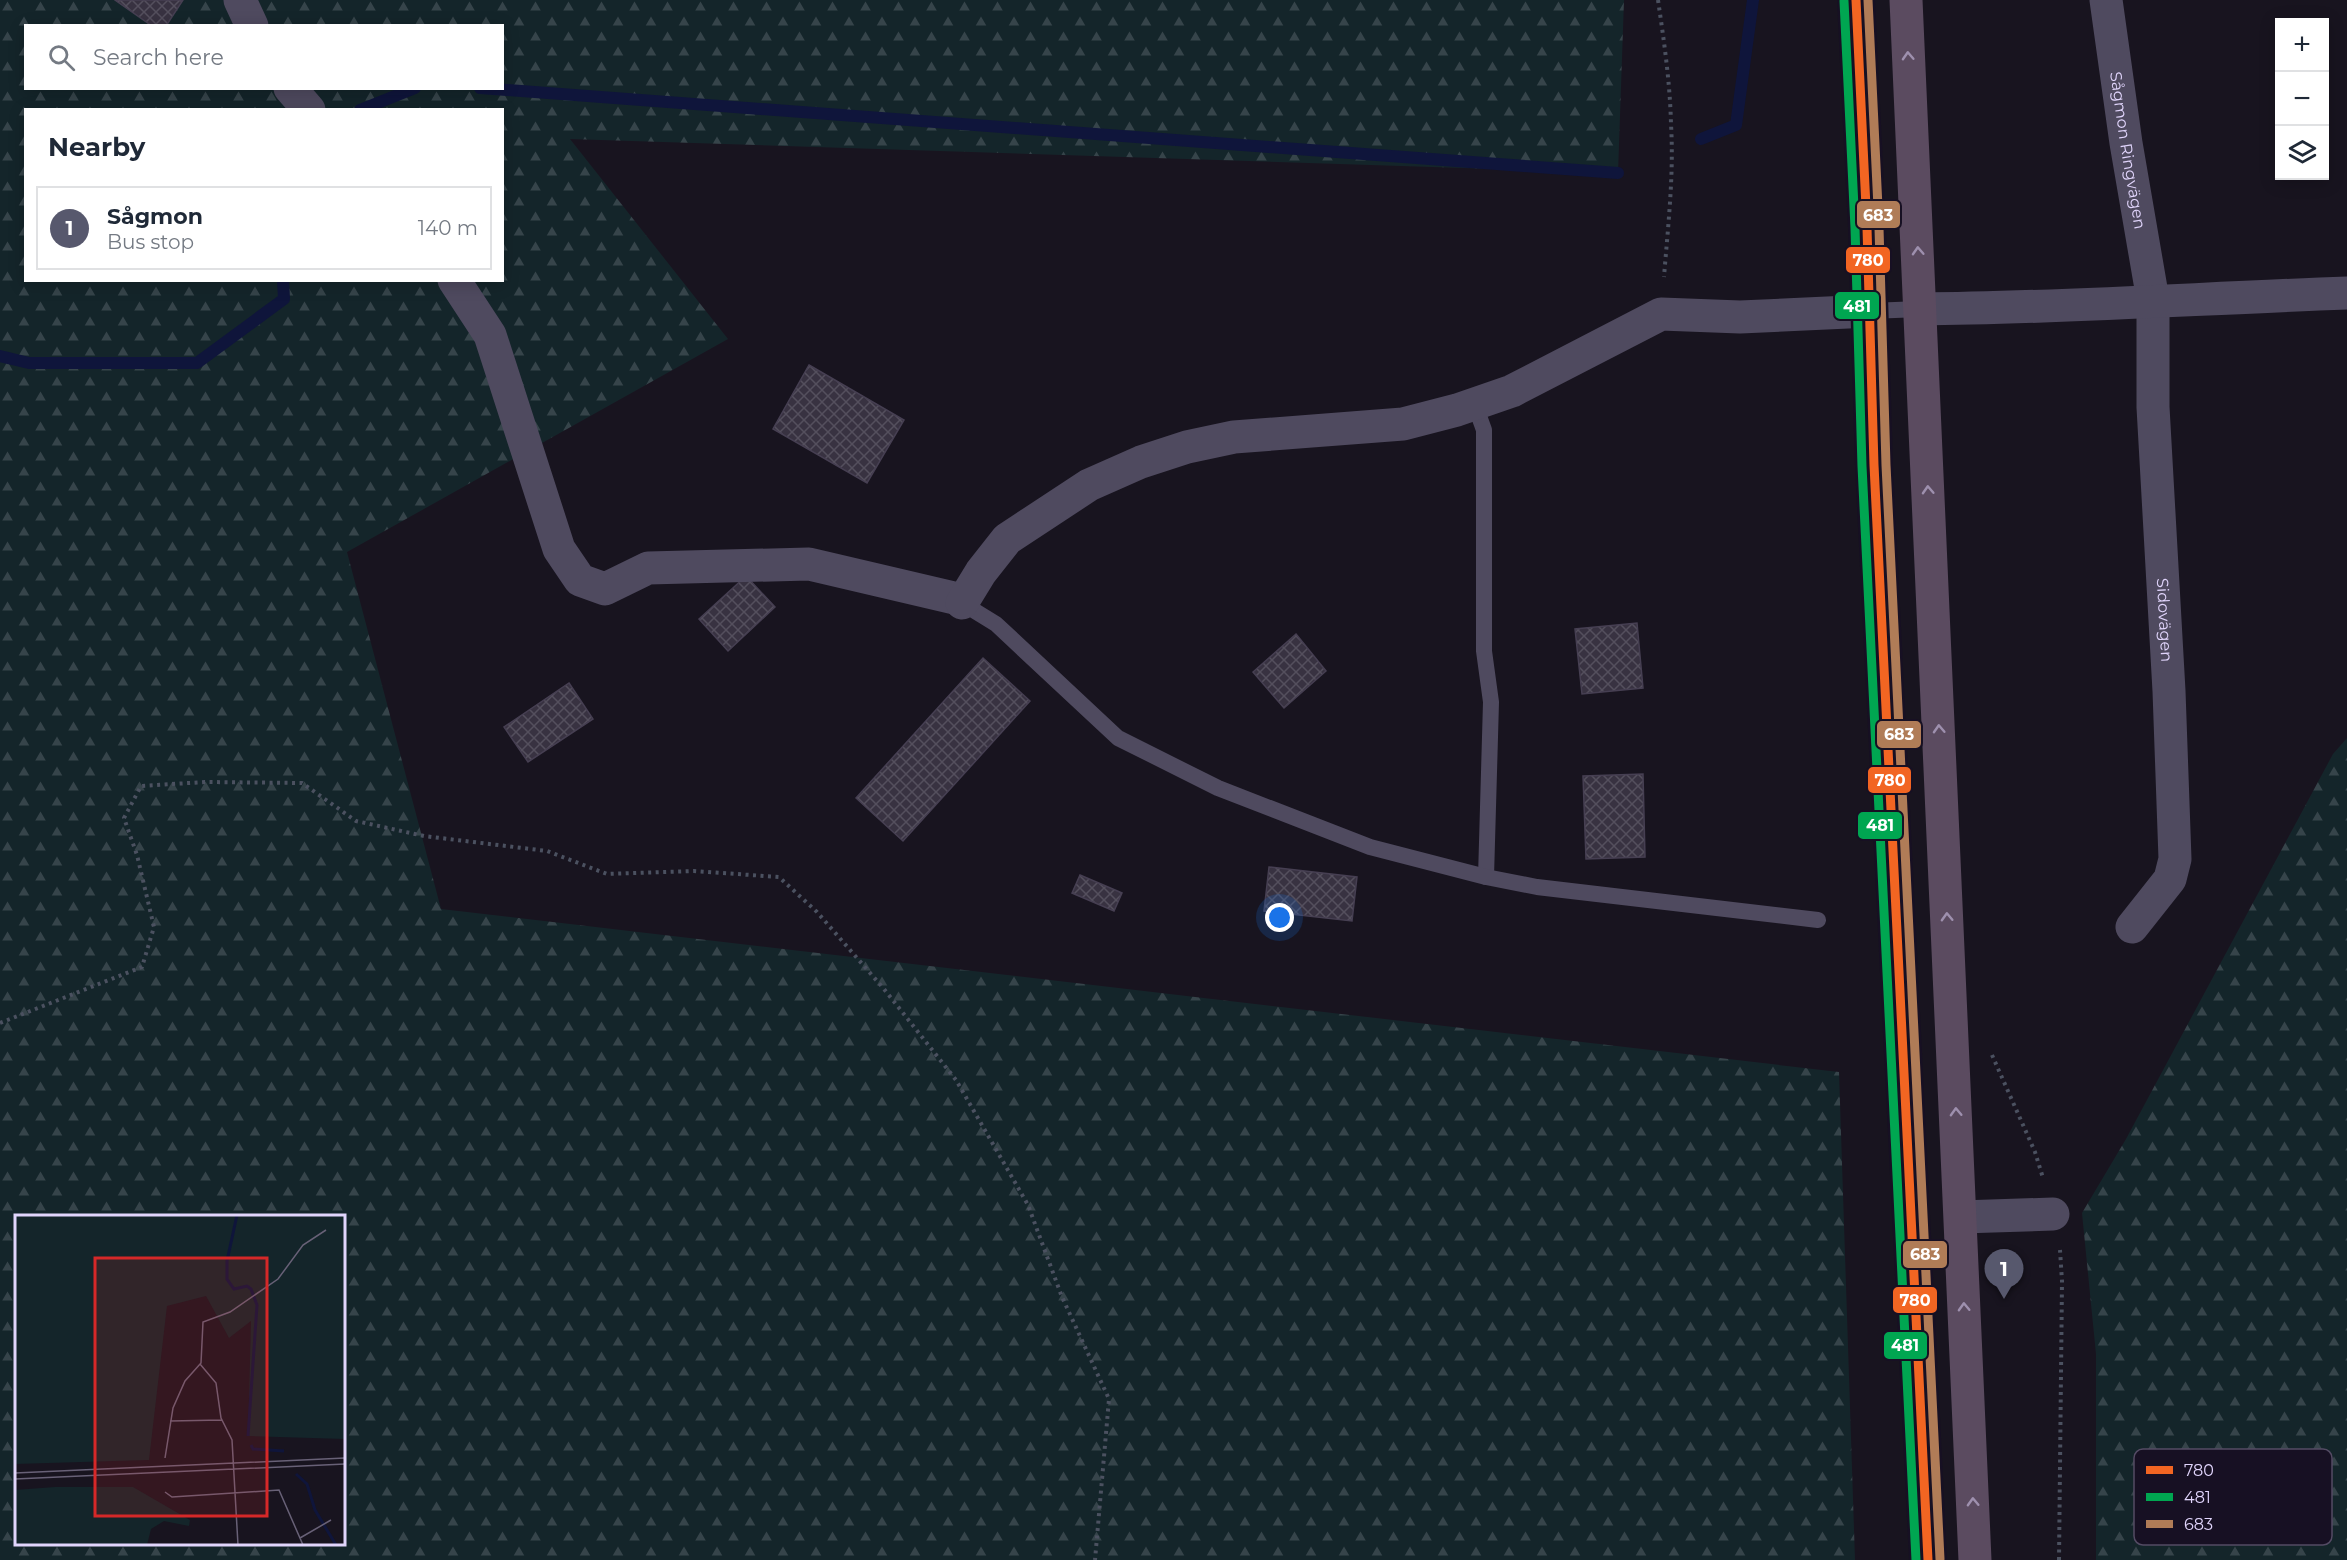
<!DOCTYPE html>
<meta charset="utf-8">
<style>
body{margin:0;font-family:Montserrat,sans-serif;background:#f2f2f3;color:#1f2937}
.controls{position:absolute;right:18px;top:18px;display:grid;overflow:hidden;border-radius:0px;box-shadow:0 3px 15px #0003}
.controls button{width:54px;height:54px;display:grid;place-items:center;padding:0;border:0;border-bottom:2px solid #e0e1e3;background:#fff;color:#1f2937;font:30px sans-serif}
.you{position:absolute;left:1280px;top:918px;width:21px;height:21px;margin:-15px;border:4px solid #fff;border-radius:50%;background:#1a73e8;box-shadow:0 0 0 9px #1a73e833}
.badge{display:grid;place-items:center;width:39px;height:39px;border-radius:50%;background:#57586d;color:#fff;font-size:20px;font-weight:700}
.pin{position:absolute;translate:-50% -50px;filter:drop-shadow(0 2px 3px #0008)}
.pin::after{content:'';position:absolute;top:32px;width:21px;height:18px;background:inherit;clip-path:polygon(0 0,100% 0,50% 100%)}
.list{margin:0;padding:0;list-style:none}
h2{display:flex;justify-content:space-between;align-items:center;height:78px;margin:0;padding:0 24px;font-size:26px}
h2 small{font-size:20px;font-weight:400;color:#747a83}
.list li{display:grid;grid-template-columns:39px 1fr auto;gap:18px;align-items:center;box-sizing:border-box;height:84px;margin:0 12px 12px;padding:0 12px;border:2px solid #e0e1e3;border-radius:0px}
.list b{display:block;font-size:22px;white-space:nowrap}
.list p{margin:0;font-size:20px;white-space:nowrap;color:#747a83}
.list em{font-size:20px;font-style:normal;color:#747a83}
.icon{flex:none;width:33px;height:33px;fill:none;stroke:currentColor;stroke-width:2;stroke-linecap:round;stroke-linejoin:round}
.map{position:relative;flex:none;width:2347px;height:1560px;overflow:hidden}
.search{position:absolute;background:#fff;box-shadow:0 3px 15px #0003;left:24px;top:24px;width:480px;height:66px;display:flex;align-items:center;gap:15px;box-sizing:border-box;padding:0 21px;border-radius:0px;color:#747a83;font-size:22px}
.panel{position:absolute;background:#fff;box-shadow:0 3px 15px #0003;left:24px;top:108px;width:480px;height:174px;border-radius:0px}
.map>svg:first-child{display:block}
</style>
<div class="map">
<svg width="2347" height="1560" viewBox="0 0 2347 1560">
<defs>
<pattern id="forest-firs" width="22" height="20" patternUnits="userSpaceOnUse" patternTransform="scale(1.5)"><rect width="22" height="20" fill="#14252a"/><path d="M5 1l3.5 6h-7zM16 11l3.5 6h-7z" fill="#36444a"/></pattern>
<pattern id="building-cross-hatch" width="8" height="8" patternUnits="userSpaceOnUse" patternTransform="scale(1.5)"><rect width="8" height="8" fill="#383241"/><path d="M0 0l8 8M0 8l8-8" fill="none" stroke="#544f5d"/></pattern>
</defs>
<rect width="100%" height="100%" fill="#18141f"/>
<g fill="url(#forest-firs)" fill-rule="evenodd">
<path d="M0,0H1624L1618,173L570,139L728,339L347,552L441,909L1839,1072L1855,1560H0ZM26,26H502V88H26ZM26,110H502V280H26ZM16,1216H344V1544H16Z"/>
<path d="M2347,738V1560H2096V1354L2082,1213L2126,1139L2333,754Z"/>
</g>
<g fill="none" stroke-linecap="round" stroke-linejoin="round">
<g stroke="#0f153b" stroke-width="12">
<path d="M480,88L1618,173"/>
<path d="M360,110L415,88"/>
<path d="M1701,139L1736,125L1753,0"/>
<path d="M0,356L29,363H197L284,299L283,280"/>
</g>
</g>
<g fill="url(#building-cross-hatch)" stroke="#463f52" stroke-width="1.5">
<path d="M115,0H183L166,26H152Z"/>
<path d="M809,365L904,420L867,483L773,429Z"/>
<path d="M746,576L775,607L728,651L699,619Z"/>
<path d="M1637,623L1643,688L1582,694L1575,629Z"/>
<path d="M1296,634L1326,671L1284,708L1253,672Z"/>
<path d="M983,658L1030,701L903,841L856,798Z"/>
<path d="M569,683L593,719L528,762L504,727Z"/>
<path d="M1643,774L1645,857L1586,859L1583,776Z"/>
<path d="M1269,867L1357,877L1352,921L1264,911Z"/>
<path d="M1080,875L1122,893L1114,911L1072,893Z"/>
</g>
<g fill="none" stroke-linecap="round" stroke-linejoin="round">
<g stroke="#4b5160" stroke-width="4" stroke-dasharray="3 4.5" stroke-linecap="butt">
<path d="M1658,0C1664,41 1670,82 1671,124C1674,175 1668,226 1664,277"/>
<path d="M0,1023L142,967L154,927L137,855L124,818L141,786L205,782L302,783L356,821L424,836L547,851L607,874L694,871L779,877L817,912L884,989L956,1080L1028,1205L1062,1297L1109,1399L1095,1560"/>
<path d="M1992,1055L2035,1152L2043,1178"/>
<path d="M2059,1560L2062,1281L2060,1250"/>
</g>
<g stroke="#4f4a5f" stroke-width="16">
<path d="M1870,311L1920,309"/>
<path d="M1475,405L1484,430V651L1491,702L1486,877"/>
<path d="M957,600L996,624L1118,738L1218,788L1370,847L1486,877L1537,887L1818,920"/>
</g>
<g stroke="#4f4a5f" stroke-width="33">
<path d="M240,0L252,26"/>
<path id="s1" d="M2106,0L2126,143L2153,300V407L2169,691L2175,859L2170,879L2132,927"/>
<path d="M290,88L309,110"/>
<path d="M454,280L490,335L559,549L580,580L605,589L648,568L809,564L954,598"/>
<path d="M1920,309C2063,308 2205,298 2347,293"/>
<path d="M962,603L981,572L1007,539L1089,485L1141,462L1187,447L1234,437L1403,424L1457,410L1512,391L1661,314L1740,317L1870,311"/>
<path d="M1961,1217L2053,1214"/>
</g>
<g stroke="#5b4b60" stroke-width="33">
<path d="M1856,0L1867,228L1874,465L1928,1560"/>
<path d="M1906,0L1975,1560"/>
</g>
<g stroke="#171023" stroke-width="14">
<path id="bus-1" d="M1856,0L1867,228L1874,465L1928,1560"/>
</g>
<g stroke="#171023" stroke-width="14">
<path id="bus-2" d="M1844,1L1855,228L1862,466L1916,1560"/>
</g>
<g stroke="#171023" stroke-width="14">
<path id="bus-3" d="M1868,0L1879,228L1886,465L1940,1559"/>
</g>
<use href="#bus-1" stroke="#f26522" stroke-width="9"/>
<use href="#bus-2" stroke="#00a651" stroke-width="9"/>
<use href="#bus-3" stroke="#b07c57" stroke-width="9"/>
</g>
<defs><path id="oneway-chevron" d="M-2-3.5L2.5 0L-2 3.5" fill="none" stroke-width="1.6" stroke-linecap="round" stroke-linejoin="round" transform="scale(1.5)"/></defs>
<g stroke="#9e90ae">
<use href="#oneway-chevron" transform="translate(1908 56) rotate(-93)"/>
<use href="#oneway-chevron" transform="translate(1918 251) rotate(-93)"/>
<use href="#oneway-chevron" transform="translate(1928 490) rotate(-93)"/>
<use href="#oneway-chevron" transform="translate(1939 729) rotate(-93)"/>
<use href="#oneway-chevron" transform="translate(1947 917) rotate(-92)"/>
<use href="#oneway-chevron" transform="translate(1956 1112) rotate(-92)"/>
<use href="#oneway-chevron" transform="translate(1964 1307) rotate(-92)"/>
<use href="#oneway-chevron" transform="translate(1973 1502) rotate(-92)"/>
</g>
<g text-anchor="middle" stroke-width="4.5" stroke-linejoin="round" paint-order="stroke">
<g font-size="16" fill="#e1d5fc" stroke="#171023">
<text dy="6" stroke="none"><textPath href="#s1" startOffset="152">Sågmon Ringvägen</textPath></text>
<text dy="6" stroke="none"><textPath href="#s1" startOffset="624">Sidovägen</textPath></text>
</g>
</g>
<g transform="translate(15 1215)">
<rect width="330" height="330" fill="#18141f"/>
<path d="M0,0H330V224L233,221L236,106L214,123L191,81L152,91L134,245L0,249ZM40,272H118L175,305L174,311L149,306L136,314L132,330H0V275Z" fill="#14252a"/>
<path fill="none" stroke="#0f153b" stroke-width="3" d="M222,0L212,46V64L219,74L232,71L236,74L242,90L233,221M236,230L238,234L269,236M281,259L292,269L300,295L321,330"/>
<path fill="none" stroke="#686177" stroke-width="1.5" d="M185,149L201,168L206,203L217,225L223,330M155,206L207,205M150,243L158,193L170,166L186,148L188,107L215,97L263,64L288,30L311,15M0,258L330,243M0,264L330,249M150,277L157,282L264,275L288,330M285,323L316,305"/>
<path fill="#d62828" fill-opacity="0.15" stroke="#d62828" stroke-width="3" d="M80,43H252V301H80Z"/>
<rect width="330" height="330" fill="none" stroke="#e1d5fc" stroke-width="3"/>
</g>
<rect x="2134" y="1449" width="198" height="96" rx="9" fill="#171023" stroke="#544b64" stroke-width="1.5"/>
<rect x="2146" y="1466" width="27" height="8" fill="#f26522"/>
<rect x="2146" y="1493" width="27" height="8" fill="#00a651"/>
<rect x="2146" y="1520" width="27" height="8" fill="#b07c57"/>
<g font-size="16" fill="#e1d5fc">
<text x="2184" y="1476">780</text>
<text x="2184" y="1503">481</text>
<text x="2184" y="1530">683</text>
</g>
<g stroke="#171023" stroke-width="2">
<rect x="1856" y="200" width="45" height="29" rx="6" fill="#b07c57"/>
<rect x="1845" y="246" width="46" height="28" rx="6" fill="#f26522"/>
<rect x="1834" y="291" width="46" height="29" rx="6" fill="#00a651"/>
<rect x="1876" y="720" width="46" height="29" rx="6" fill="#b07c57"/>
<rect x="1867" y="766" width="45" height="28" rx="6" fill="#f26522"/>
<rect x="1857" y="811" width="46" height="29" rx="6" fill="#00a651"/>
<rect x="1902" y="1240" width="46" height="29" rx="6" fill="#b07c57"/>
<rect x="1892" y="1286" width="46" height="28" rx="6" fill="#f26522"/>
<rect x="1883" y="1331" width="45" height="29" rx="6" fill="#00a651"/>
</g>
<g font-size="16" text-anchor="middle" font-weight="bold" fill="#fff">
<text x="1878" y="221">683</text>
<text x="1868" y="266">780</text>
<text x="1857" y="312">481</text>
<text x="1899" y="740">683</text>
<text x="1890" y="786">780</text>
<text x="1880" y="831">481</text>
<text x="1925" y="1260">683</text>
<text x="1915" y="1306">780</text>
<text x="1905" y="1351">481</text>
</g>
</svg>
<div class="controls">
<button>+</button>
<button>−</button>
<button><svg class="icon" aria-label="layers" viewBox="0 0 24 24"><path d="M12 4l9 5-9 5-9-5zM3 14l9 5 9-5"/></svg></button>
</div>
<div class="you"></div>
<div class="pin badge" style="left:2004px;top:1299px">1</div>
<div class="search"><svg class="icon" aria-label="search" viewBox="0 0 24 24"><circle cx="10" cy="10" r="6"/><path d="M15 15l6 6"/></svg>Search here</div>
<section class="panel">
<h2>Nearby<small></small></h2>
<ul class="list">
<li><span class="badge">1</span><div><b>Sågmon</b><p>Bus stop</p></div><em>140 m</em></li>
</ul>
</section>
</div>
